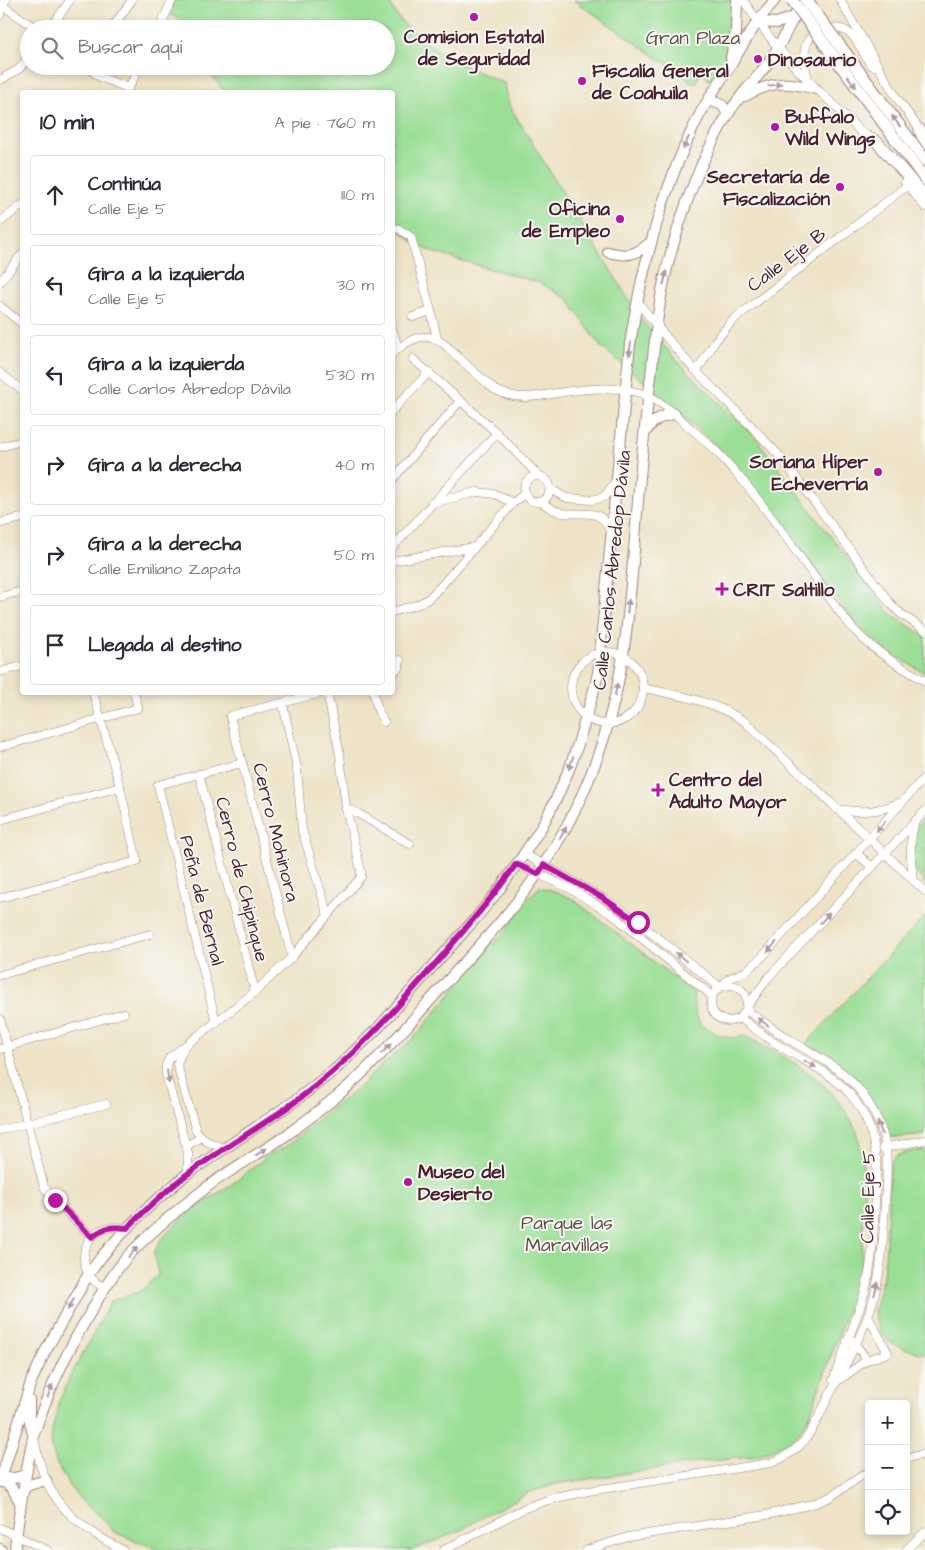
<!DOCTYPE html>
<html lang="es">
<meta charset="utf-8">
<style>
body{margin:0;font-family:"Architects Daughter",sans-serif;background:#f7f7f7;color:#2b2b33}
.controls{position:absolute;right:15px;bottom:15px;display:grid;overflow:hidden;border-radius:5px;box-shadow:0 2px 8px #0003}
.controls button{width:45px;height:45px;display:grid;place-items:center;padding:0;border:0;border-bottom:1px solid #e1e1e2;background:#fff;color:#2b2b33;font:25px sans-serif}
.stop{position:absolute;width:15px;height:15px;margin:-11px;border:4px solid #b5179e;border-radius:50%;background:#fff}
.stop.end{background:#b5179e;border-color:#fff;box-shadow:0 1px 5px #0008}
.list{margin:0;padding:0;list-style:none}
h2{display:flex;justify-content:space-between;align-items:center;height:65px;margin:0;padding:0 20px;font-size:21px}
h2 small{font-size:16px;font-weight:400;color:#7c7c81}
.list li{display:grid;grid-template-columns:32px 1fr auto;gap:15px;align-items:center;box-sizing:border-box;height:80px;margin:0 10px 10px;padding:0 10px;border:1px solid #e1e1e2;border-radius:5px}
.list b{display:block;font-size:19px;white-space:nowrap}
.list p{margin:0;font-size:16px;white-space:nowrap;color:#7c7c81}
.list em{font-size:16px;font-style:normal;color:#7c7c81}
.icon{flex:none;width:28px;height:28px;fill:none;stroke:currentColor;stroke-width:2;stroke-linecap:round;stroke-linejoin:round}
.map{position:relative;flex:none;width:925px;height:1550px;overflow:hidden}
.search{position:absolute;background:#fff;box-shadow:0 2px 8px #0003;left:20px;top:20px;width:375px;height:55px;display:flex;align-items:center;gap:12px;box-sizing:border-box;padding:0 18px;border-radius:28px;color:#7c7c81;font-size:19px}
.panel{position:absolute;background:#fff;box-shadow:0 2px 8px #0003;left:20px;top:90px;width:375px;height:605px;border-radius:5px}
.map>svg:first-child{display:block}
</style>
<div class="map">
<svg width="925" height="1550" viewBox="0 0 925 1550">
<rect width="100%" height="100%" fill="#f6f6f2"/>
<filter id="ink" filterUnits="userSpaceOnUse"><feTurbulence type="fractalNoise" baseFrequency=".02" numOctaves="2"/><feDisplacementMap in="SourceGraphic" scale="10" xChannelSelector="R" yChannelSelector="G"/><feConvolveMatrix kernelMatrix="1 2 1 2 8 2 1 2 1" color-interpolation-filters="sRGB"/></filter>
<filter id="wash" filterUnits="userSpaceOnUse"><feTurbulence type="fractalNoise" baseFrequency=".0096" numOctaves="4" result="noise"/><feDisplacementMap in="SourceGraphic" scale="20" xChannelSelector="R" yChannelSelector="G"/><feGaussianBlur stdDeviation="1.12" result="paint"/><feColorMatrix in="noise" values="0 0 0 0 0 0 0 0 0 0 0 0 0 0 0 0 0 1.4 0 .05"/><feComposite in="paint" operator="in"/></filter>
<g filter="url(#wash)">
<rect width="100%" height="100%" fill="#eee3c6"/>
<g fill="#9bdf97" stroke="#727f61">
<path d="M175,0H388C392,6 394,12 398,17C420,45 471,70 504,83L507,98L512,110L642,321L680,364L755,437L884,606L892,615L925,636V673L890,653L863,631L843,608L738,467L705,436L647,384L600,346L568,299L540,283L435,253L414,243L393,224L392,92H225L204,66H386V29H190L176,17L168,14Z"/>
<path d="M574,0H734C737,28 727,56 715,82L708,80L706,74L699,76L696,83L692,82Z"/>
<path d="M925,815V884L915,870L912,860L916,829Z"/>
<path d="M539,887L552,890L573,899L693,992L694,1009L700,1024L718,1035L732,1038L745,1036L793,1062L813,1076L831,1092L846,1111L857,1132L862,1155L864,1179V1205L861,1272L808,1420L794,1439L759,1456L700,1462L556,1484L530,1492L485,1516L459,1531L413,1550H159L114,1532L101,1517L81,1500L69,1486L57,1464L51,1447L52,1432L58,1404L68,1381L111,1301L141,1291L158,1275L154,1253L160,1241L175,1225L192,1211L233,1183L269,1155L287,1146L329,1110L355,1091L374,1072L413,1039L487,951L508,928L527,900Z"/>
<path d="M925,916V1135L895,1138L886,1134L864,1092L804,1046Z"/>
<path d="M925,1150V1354L902,1348L889,1342L880,1331L875,1318L874,1310L883,1277L886,1247L890,1163C896,1151 913,1152 925,1150Z"/>
</g>
</g>
<g filter="url(#ink)">
<g fill="none" stroke-linecap="round" stroke-linejoin="round">
<g stroke="#9c8178" stroke-width="9">
<g id="minor">
<path d="M743,0C764,32 788,62 816,88C834,105 852,122 868,140"/>
<path d="M840,0L896,97L923,134"/>
<path d="M0,4L37,29"/>
<path d="M0,15L2,5L6,0"/>
<path d="M50,29L70,0"/>
<path d="M111,29L132,0"/>
<path d="M159,29L172,0"/>
<path d="M85,66L100,77L128,88"/>
<path d="M808,79C803,61 800,36 823,30C830,28 839,27 846,31C858,37 863,55 871,65L878,67"/>
<path d="M0,80L19,69L29,57"/>
<path d="M127,91L140,66"/>
<path d="M905,182L925,207"/>
<path d="M0,222L22,205"/>
<path d="M392,227L399,229L411,237L431,311L437,339"/>
<path d="M0,282L22,254"/>
<path d="M637,301C656,325 675,349 696,371C725,401 755,428 782,459L890,603L901,614L925,630"/>
<path d="M0,306L22,324"/>
<path d="M413,317L431,311"/>
<path d="M392,328L398,348"/>
<path d="M392,354C404,343 422,331 438,340C446,344 452,352 459,358C471,369 482,379 494,389C515,401 535,397 557,393C588,388 632,383 659,402C670,409 679,418 688,426C702,438 717,451 729,465C761,500 788,541 816,579C829,597 842,617 857,633C877,653 901,667 925,681"/>
<path d="M413,359L497,433L539,476"/>
<path d="M697,371L716,340L733,320L908,185"/>
<path d="M0,373L22,390"/>
<path d="M392,411L428,373"/>
<path d="M0,447L22,441"/>
<circle cx="537" cy="489" r="13"/>
<path d="M392,480L460,401"/>
<path d="M550,488L562,496L567,498L592,500L604,497L616,481"/>
<path d="M541,502C548,507 554,511 562,513C584,516 602,506 611,533"/>
<path d="M432,503L477,492L495,494L513,503"/>
<path d="M0,523L22,518"/>
<path d="M392,548L497,433"/>
<path d="M392,561L474,547"/>
<path d="M0,597L22,591"/>
<path d="M392,612L419,604L428,599L441,586L513,503L524,494"/>
<circle cx="607" cy="688" r="36"/>
<path d="M0,672L22,666"/>
<path d="M392,674L399,667L400,660"/>
<path d="M643,688C679,695 713,701 744,721L925,891"/>
<path d="M373,692L379,713L384,722"/>
<path d="M283,704L297,768L302,830L328,915"/>
<path d="M0,747L138,708L134,692"/>
<path d="M199,774L255,992"/>
<path d="M346,808L359,814L410,844"/>
<path d="M837,809C860,813 878,812 899,803"/>
<path d="M0,820L120,787"/>
<path d="M856,853L872,867"/>
<path d="M524,854L603,898L621,909L720,987"/>
<path d="M516,864L569,888L613,915L712,996"/>
<path d="M914,881C910,860 909,842 915,821"/>
<path d="M0,898L137,861L120,787L93,692"/>
<path d="M292,957L230,716L324,692"/>
<path d="M0,975L150,934"/>
<circle cx="729" cy="1003" r="18"/>
<path d="M722,986L728,979L745,972L762,957L925,777"/>
<path d="M747,1007L768,978L925,811"/>
<path d="M740,1018C754,1028 768,1039 783,1048C806,1062 831,1073 849,1093C863,1109 872,1130 875,1151C878,1167 876,1184 875,1200C874,1231 873,1261 865,1291C856,1321 844,1351 833,1380"/>
<path d="M0,1019L44,1187L55,1201L92,1237"/>
<path d="M216,1022L158,785L242,763"/>
<path d="M184,1047L177,1064L196,1131L206,1141L225,1149"/>
<path d="M0,1049L124,1013"/>
<path d="M0,1130L106,1104"/>
<path d="M186,1146L202,1137"/>
<path d="M883,1148L925,1140"/>
<path d="M188,1173V1153L166,1075V1065L169,1058L255,992L292,957L361,877V871L346,808L340,755L327,692"/>
<path d="M104,1287C78,1276 77,1240 103,1229C111,1226 119,1227 127,1228"/>
<path d="M853,1341L867,1360"/>
<path d="M839,1380L867,1360L888,1353L868,1316"/>
<path d="M34,1438C38,1457 42,1475 52,1492C67,1518 97,1537 123,1550"/>
<path d="M906,1459L919,1455H925"/>
<path d="M0,1528L47,1550"/>
<path d="M444,1550L525,1508L551,1499L588,1491L771,1463C809,1448 813,1427 830,1394C843,1370 859,1341 868,1316C882,1279 883,1240 885,1201C886,1184 888,1165 886,1148C884,1135 879,1121 872,1109C851,1070 822,1060 787,1038C773,1029 760,1019 746,1010"/>
<path d="M587,1550L628,1537L766,1515L816,1503L830,1497L869,1471"/>
<path d="M906,1550L925,1532"/>
</g>
</g>
<g stroke="#9c8178" stroke-width="12">
<g id="major">
<path d="M757,22L777,23L794,17"/>
<path d="M731,58L736,32L737,0"/>
<path d="M745,96C773,81 786,81 816,89"/>
<path d="M709,100L722,105L728,114"/>
<path d="M608,252C628,257 636,255 651,242"/>
<path d="M645,433C653,420 660,416 675,414"/>
<path d="M29,1400V1417L33,1435"/>
<path d="M0,1479L12,1488L20,1502"/>
<path d="M0,1479L14,1478L26,1475"/>
<path d="M0,1482L31,1382L46,1350L88,1275L102,1256L127,1228L153,1203L188,1173L295,1101L337,1068L378,1028L475,919L498,891L524,854L541,828L557,797L570,767L578,744L594,690L598,673L630,344C642,266 662,189 698,118C707,100 719,83 730,66C744,43 757,20 775,0"/>
<path d="M23,1490L29,1485L46,1480"/>
<path d="M0,1549L1,1550"/>
<path d="M15,1550C17,1523 22,1496 27,1469C29,1457 31,1445 34,1434C47,1393 66,1354 87,1318C99,1297 111,1276 127,1257C149,1233 176,1211 202,1191C228,1170 258,1155 285,1136C302,1124 320,1110 336,1097C375,1064 409,1024 443,986C477,948 514,910 542,867C576,816 600,760 614,701C627,648 630,593 635,539C639,484 644,430 651,376C655,340 658,304 667,268C680,216 699,162 727,116C739,95 757,79 771,59C783,41 791,21 802,3"/>
</g>
</g>
<g stroke="#9c8178" stroke-width="13">
<g id="highway">
<path d="M920,130L925,145"/>
<path d="M865,136L877,142L925,196"/>
</g>
</g>
<use href="#minor" stroke="#fff" stroke-width="8"/>
<use href="#major" stroke="#fff" stroke-width="10"/>
<use href="#highway" stroke="#fff" stroke-width="11"/>
<g stroke="#9c8178" stroke-width="13" stroke-linecap="butt">
<g id="highway-bridge">
<path d="M792,0L925,179"/>
<path d="M806,0L925,160"/>
</g>
</g>
<use href="#highway-bridge" stroke="#fff" stroke-width="11"/>
</g>
<defs><path id="oneway-solid" d="M-6-.8H1V-3.2L6.5 0L1 3.2V.8H-6Z" transform="scale(1.25)"/></defs>
<g fill="#ae9aa0">
<use href="#oneway-solid" transform="translate(852 82) rotate(54)"/>
<use href="#oneway-solid" transform="translate(775 85) rotate(-8)"/>
<use href="#oneway-solid" transform="translate(896 121) rotate(-126)"/>
<use href="#oneway-solid" transform="translate(686 143) rotate(115)"/>
<use href="#oneway-solid" transform="translate(665 278) rotate(-78)"/>
<use href="#oneway-solid" transform="translate(630 349) rotate(97)"/>
<use href="#oneway-solid" transform="translate(628 606) rotate(-84)"/>
<use href="#oneway-solid" transform="translate(616 690) rotate(-79)"/>
<use href="#oneway-solid" transform="translate(571 763) rotate(110)"/>
<use href="#oneway-solid" transform="translate(881 826) rotate(130)"/>
<use href="#oneway-solid" transform="translate(563 833) rotate(-61)"/>
<use href="#oneway-solid" transform="translate(825 918) rotate(-47)"/>
<use href="#oneway-solid" transform="translate(772 947) rotate(132)"/>
<use href="#oneway-solid" transform="translate(681 957) rotate(-141)"/>
<use href="#oneway-solid" transform="translate(763 1022) rotate(-145)"/>
<use href="#oneway-solid" transform="translate(386 1049) rotate(-45)"/>
<use href="#oneway-solid" transform="translate(810 1064) rotate(30)"/>
<use href="#oneway-solid" transform="translate(168 1077) rotate(81)"/>
<use href="#oneway-solid" transform="translate(880 1128) rotate(-110)"/>
<use href="#oneway-solid" transform="translate(261 1152) rotate(-33)"/>
<use href="#oneway-solid" transform="translate(133 1252) rotate(-47)"/>
<use href="#oneway-solid" transform="translate(876 1289) rotate(-75)"/>
<use href="#oneway-solid" transform="translate(71 1304) rotate(119)"/>
<use href="#oneway-solid" transform="translate(50 1391) rotate(-69)"/>
</g>
</g>
<g fill="none" stroke-linecap="round" stroke-linejoin="round" filter="url(#ink)">
<path stroke="#b5179e" stroke-width="6" d="M55,1200L92,1237C105,1227 111,1226 127,1228C147,1209 167,1189 189,1173C223,1148 261,1127 296,1101C352,1060 397,1008 443,955C468,925 494,897 516,864L538,874L544,865L603,898L638,922"/>
</g>
<g fill="#b5179e" stroke="#f6f6f2" stroke-width="2">
<circle cx="474" cy="17" r="5"/>
<circle cx="758" cy="59" r="5"/>
<circle cx="582" cy="81" r="5"/>
<circle cx="775" cy="127" r="5"/>
<circle cx="840" cy="187" r="5"/>
<circle cx="620" cy="219" r="5"/>
<circle cx="878" cy="472" r="5"/>
<path d="M719.5 581.5h5v5h5v5h-5v5h-5v-5h-5v-5h5z"/>
<path d="M655.5 782.5h5v5h5v5h-5v5h-5v-5h-5v-5h5z"/>
<circle cx="408" cy="1182" r="5"/>
</g>
<g text-anchor="middle" stroke-width="4" stroke-linejoin="round" paint-order="stroke">
<g font-size="19" font-weight="bold" fill="#4a1f2b" stroke="#f6f6f2" text-anchor="start">
<text x="474" y="43" text-anchor="middle">Comision Estatal<tspan x="474" dy="22">de Seguridad</tspan></text>
<text x="768" y="66">Dinosaurio</text>
<text x="592" y="77">Fiscalía General<tspan x="592" dy="22">de Coahuila</tspan></text>
<text x="785" y="123">Buffalo<tspan x="785" dy="22">Wild Wings</tspan></text>
<text x="830" y="183" text-anchor="end">Secretaría de<tspan x="830" dy="22">Fiscalización</tspan></text>
<text x="610" y="215" text-anchor="end">Oficina<tspan x="610" dy="22">de Empleo</tspan></text>
<text x="868" y="468" text-anchor="end">Soriana Híper<tspan x="868" dy="22">Echeverría</tspan></text>
<text x="733" y="596">CRIT Saltillo</text>
<text x="669" y="786">Centro del<tspan x="669" dy="22">Adulto Mayor</tspan></text>
<text x="418" y="1178">Museo del<tspan x="418" dy="22">Desierto</tspan></text>
</g>
<g font-size="19" fill="#5e4f46" stroke="#f6f6f2">
<text x="693" y="44">Gran Plaza</text>
<text x="567" y="1229">Parque las<tspan x="567" dy="22">Maravillas</tspan></text>
</g>
<g font-size="19" fill="#4a1f2b" stroke="#f6f6f2">
<text transform="translate(786 259) rotate(-37)" y="7">Calle Eje B</text>
<text transform="translate(611 570) rotate(-84)" y="7">Calle Carlos Abredop Dávila</text>
<text transform="translate(277 832) rotate(76)" y="7">Cerro Mohinora</text>
<text transform="translate(243 879) rotate(76)" y="7">Cerro de Chipinque</text>
<text transform="translate(203 900) rotate(76)" y="7">Peña de Bernal</text>
<text transform="translate(867 1197) rotate(-89)" y="7">Calle Eje 5</text>
</g>
</g>
</svg>
<div class="controls">
<button>+</button>
<button>−</button>
<button><svg class="icon" aria-label="locate" viewBox="0 0 24 24"><circle cx="12" cy="12" r="6"/><path d="M12 2v4M12 18v4M2 12h4M18 12h4"/></svg></button>
</div>
<div class="stop" style="left:638px;top:922px"></div>
<div class="stop end" style="left:55px;top:1200px"></div>
<div class="search"><svg class="icon" aria-label="search" viewBox="0 0 24 24"><circle cx="10" cy="10" r="6"/><path d="M15 15l6 6"/></svg>Buscar aquí</div>
<section class="panel">
<h2>10 min<small>A pie · 760 m</small></h2>
<ul class="list">
<li><svg class="icon" aria-label="ahead" viewBox="0 0 24 24"><path d="M12 20V5M6 11l6-6 6 6"/></svg><div><b>Continúa</b><p>Calle Eje 5</p></div><em>110 m</em></li>
<li><svg class="icon" aria-label="left" viewBox="0 0 24 24"><path d="M17 20v-9H6M10 6l-5 5 5 5"/></svg><div><b>Gira a la izquierda</b><p>Calle Eje 5</p></div><em>30 m</em></li>
<li><svg class="icon" aria-label="left" viewBox="0 0 24 24"><path d="M17 20v-9H6M10 6l-5 5 5 5"/></svg><div><b>Gira a la izquierda</b><p>Calle Carlos Abredop Dávila</p></div><em>530 m</em></li>
<li><svg class="icon" aria-label="right" viewBox="0 0 24 24"><path d="M7 20v-9h11M14 6l5 5-5 5"/></svg><div><b>Gira a la derecha</b></div><em>40 m</em></li>
<li><svg class="icon" aria-label="right" viewBox="0 0 24 24"><path d="M7 20v-9h11M14 6l5 5-5 5"/></svg><div><b>Gira a la derecha</b><p>Calle Emiliano Zapata</p></div><em>50 m</em></li>
<li><svg class="icon" aria-label="arrive" viewBox="0 0 24 24"><path d="M6 21V4h12l-3 4 3 4H6"/></svg><div><b>Llegada al destino</b></div></li>
</ul>
</section>
</div>
